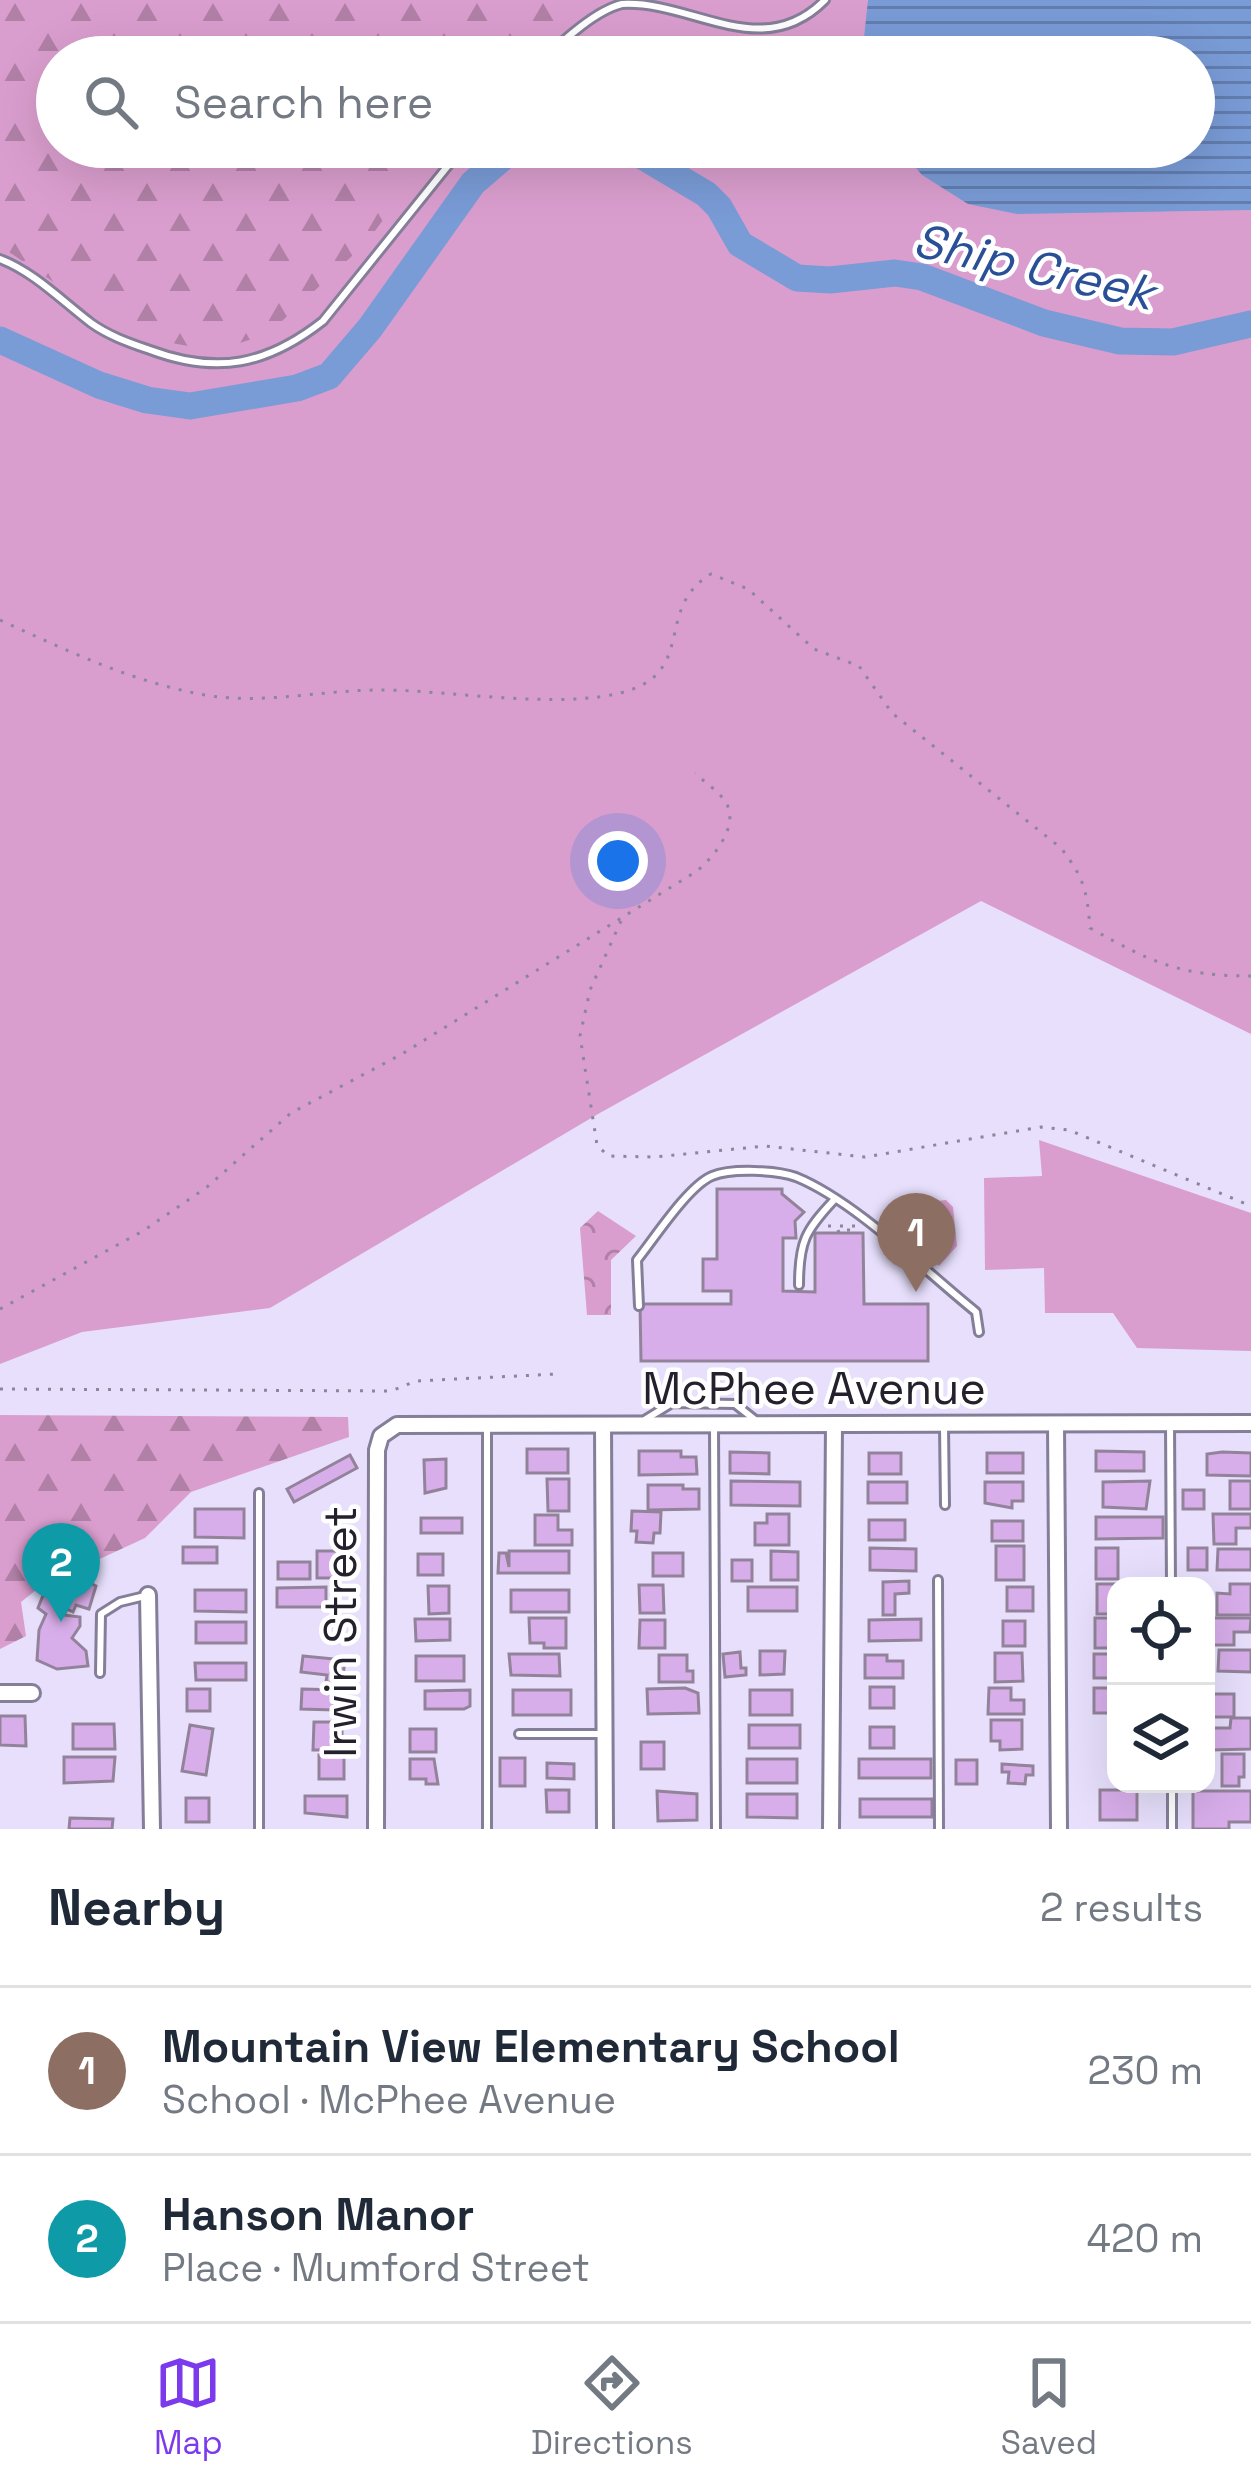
<!DOCTYPE html>
<meta charset="utf-8">
<style>
body{margin:0;font-family:"Space Grotesk",sans-serif;background:#f2f2f3;color:#1f2937}
.controls{position:absolute;right:36px;bottom:36px;display:grid;overflow:hidden;border-radius:24px;box-shadow:0 12px 48px #0002}
.controls button{width:108px;height:108px;display:grid;place-items:center;padding:0;border:0;border-bottom:3px solid #e0e1e3;background:#fff;color:#1f2937;font:60px sans-serif}
.you{position:absolute;left:618px;top:861px;width:42px;height:42px;margin:-30px;border:9px solid #fff;border-radius:50%;background:#1a73e8;box-shadow:0 0 0 18px #1a73e833}
.badge{display:grid;place-items:center;width:78px;height:78px;border-radius:50%;background:#7c3aed;color:#fff;font-size:39px;font-weight:700}
.pin{position:absolute;translate:-50% -99px;filter:drop-shadow(0 3px 6px #0008)}
.pin::after{content:'';position:absolute;top:63px;width:42px;height:36px;background:inherit;clip-path:polygon(0 0,100% 0,50% 100%)}
.list{margin:0;padding:0;list-style:none}
h2{display:flex;justify-content:space-between;align-items:center;height:156px;margin:0;padding:0 48px;font-size:51px}
h2 small{font-size:39px;font-weight:400;color:#747a83}
.list li{display:grid;grid-template-columns:78px 1fr auto;gap:36px;align-items:center;box-sizing:border-box;height:168px;padding:0 48px;border-top:3px solid #e0e1e3}
.list b{display:block;font-size:45px;white-space:nowrap}
.list p{margin:0;font-size:39px;white-space:nowrap;color:#747a83}
.list em{font-size:39px;font-style:normal;color:#747a83}
.icon{flex:none;width:66px;height:66px;fill:none;stroke:currentColor;stroke-width:2;stroke-linecap:round;stroke-linejoin:round}
.map{position:relative;flex:none;width:1251px;height:1829px;overflow:hidden}
.search{position:absolute;background:#fff;box-shadow:0 12px 48px #0002;left:36px;right:36px;top:36px;height:132px;display:flex;align-items:center;gap:30px;box-sizing:border-box;padding:0 42px;border-radius:66px;color:#747a83;font-size:45px}
.sheet{height:492px;background:#fff}
nav{display:flex;justify-content:space-around;align-items:center;box-sizing:border-box;height:168px;border-top:3px solid #e0e1e3;background:#fff;font-size:33px;color:#747a83}
nav a{display:grid;justify-items:center;gap:6px}
nav .on{color:#7c3aed}
.map>svg:first-child{display:block}
</style>
<div class="map">
<svg width="1251" height="1829" viewBox="0 0 1251 1829">
<defs>
<pattern id="forest-firs" width="22" height="20" patternUnits="userSpaceOnUse" patternTransform="scale(3)"><rect width="22" height="20" fill="#da9ece"/><path d="M5 1l3.5 6h-7zM16 11l3.5 6h-7z" fill="#b180a7"/></pattern>
<pattern id="park-crowns" width="20" height="18" patternUnits="userSpaceOnUse" patternTransform="scale(3)"><rect width="20" height="18" fill="#da9ece"/><path d="M2 6a3 3 0 1 1 6 0M12 15a3 3 0 1 1 6 0" fill="none" stroke="#b180a7"/></pattern>
<pattern id="water-rules" width="6" height="5" patternUnits="userSpaceOnUse" patternTransform="scale(3)"><rect width="6" height="5" fill="#799bd6"/><path d="M0 2.5h6" fill="none" stroke="#637eae"/></pattern>
</defs>
<rect width="100%" height="100%" fill="#e7dffc"/>
<g fill="#da9ece">
<path d="M449,0H1251V1034L981,901L598,1114L270,1308L82,1332L0,1364V153L57,147H1194V57H282Z"/>
<path d="M1039,1140L1251,1213V1351L1137,1348L1113,1313H1045L1044,1268L985,1270L984,1178L1042,1176Z"/>
</g>
<g fill="url(#forest-firs)">
<path d="M0,0H614L585,8L532,57H57V147H437L366,243L268,334L215,351L134,336L0,246Z"/>
<path d="M0,1415L348,1417L349,1437L191,1492L145,1538L91,1563L65,1567L21,1602L26,1636L0,1649Z"/>
</g>
<g fill="url(#park-crowns)">
<path d="M946,1200L953,1207L957,1246L939,1266L891,1225L907,1204Z"/>
<path d="M598,1211L636,1236L611,1260V1315H587L580,1228Z"/>
</g>
<path fill="url(#water-rules)" d="M868,0H1251V210L1017,214L968,204L922,175L898,147H1194V57H862Z"/>
<g fill="none" stroke-linecap="round" stroke-linejoin="round">
<g stroke="#799bd6" stroke-width="27">
<path d="M627,147L706,194L719,207L740,244L797,278L830,280L895,273L922,277L1044,323L1120,341L1173,342L1251,324"/>
<path d="M0,340L99,385L147,400L190,406L297,388L329,376L370,328L473,183L515,147"/>
</g>
</g>
<g fill="#d8aeea" stroke="#93839a" stroke-width="3">
<path d="M717,1189H782V1194L804,1212L795,1221L796,1238H783V1291L815,1292V1233H863L864,1304H928V1361H641L640,1304H731V1291H703V1259H717Z"/>
<rect x="527" y="1449" width="41" height="24"/>
<path d="M639,1451H681V1457H696L697,1474L639,1475Z"/>
<path d="M1096,1451L1144,1452V1471H1096Z"/>
<path d="M730,1452L769,1453V1474L730,1473Z"/>
<path d="M1222,1452L1251,1453V1476L1207,1475V1454Z"/>
<rect x="869" y="1453" width="32" height="21"/>
<rect x="987" y="1453" width="36" height="20"/>
<path d="M350,1455L357,1468L294,1502L287,1489Z"/>
<path d="M446,1459V1488L425,1493L424,1460Z"/>
<path d="M547,1479H569V1511H548Z"/>
<path d="M731,1481L800,1482V1506L731,1505Z"/>
<path d="M1150,1481L1146,1509L1103,1507V1482Z"/>
<rect x="1230" y="1481" width="21" height="28"/>
<rect x="868" y="1482" width="39" height="21"/>
<path d="M985,1482H1023V1501H1012V1508L985,1503Z"/>
<path d="M648,1485H683V1489H699V1509L648,1510Z"/>
<rect x="1183" y="1490" width="21" height="19"/>
<path d="M195,1509H244V1538L195,1537Z"/>
<path d="M632,1511L661,1512L660,1533H654L653,1543L636,1542L637,1531H631Z"/>
<path d="M767,1514H789V1545H755V1523H767Z"/>
<path d="M1213,1514H1251V1528H1236V1544H1214Z"/>
<path d="M535,1515H558V1530H572V1545H535Z"/>
<path d="M1096,1517H1163V1538L1096,1539Z"/>
<rect x="421" y="1518" width="41" height="15"/>
<rect x="869" y="1520" width="36" height="20"/>
<rect x="992" y="1521" width="31" height="20"/>
<rect x="996" y="1546" width="28" height="34"/>
<rect x="183" y="1547" width="34" height="16"/>
<path d="M870,1548L916,1549V1571L870,1570Z"/>
<rect x="1096" y="1548" width="22" height="31"/>
<rect x="1188" y="1548" width="19" height="22"/>
<path d="M1218,1549H1251V1570H1217Z"/>
<rect x="317" y="1551" width="32" height="27"/>
<path d="M509,1551H569V1573H498L499,1553H506L509,1567Z"/>
<path d="M771,1551L798,1552V1580H771Z"/>
<rect x="653" y="1553" width="30" height="23"/>
<rect x="418" y="1554" width="25" height="21"/>
<rect x="732" y="1560" width="20" height="21"/>
<rect x="278" y="1562" width="32" height="17"/>
<path d="M76,1576L96,1586L89,1609L76,1605L73,1612L67,1609L64,1615L80,1617V1626L72,1638L86,1651L88,1666L57,1669L37,1660L39,1630L46,1614L38,1608L46,1588L67,1596Z"/>
<path d="M909,1581V1593L895,1594V1615H883V1582Z"/>
<path d="M1097,1584H1121L1116,1586V1614H1097Z"/>
<path d="M1230,1584H1251V1615H1217V1593L1230,1594Z"/>
<path d="M639,1585H663L664,1613H640Z"/>
<path d="M428,1586H449V1613L429,1614Z"/>
<path d="M326,1587V1607H277V1588Z"/>
<rect x="748" y="1587" width="49" height="24"/>
<rect x="1007" y="1587" width="26" height="24"/>
<path d="M195,1590H246V1612L195,1611Z"/>
<rect x="511" y="1590" width="58" height="22"/>
<path d="M529,1618H566V1648H544V1643H530Z"/>
<rect x="1095" y="1618" width="21" height="30"/>
<path d="M1212,1618H1251L1250,1632H1234V1645H1212Z"/>
<path d="M415,1619H450V1640L416,1641Z"/>
<path d="M921,1619V1640L869,1641V1620Z"/>
<path d="M640,1620H665V1648H639Z"/>
<rect x="1003" y="1621" width="22" height="25"/>
<rect x="196" y="1622" width="50" height="21"/>
<path d="M1219,1650H1251V1672L1218,1671Z"/>
<path d="M760,1651H785L784,1674L760,1675Z"/>
<path d="M740,1652L741,1668H746V1675L725,1677L723,1654Z"/>
<path d="M995,1653H1022L1023,1681L995,1682Z"/>
<path d="M509,1654H559L560,1676L511,1675Z"/>
<rect x="1094" y="1654" width="22" height="24"/>
<path d="M659,1655H687V1671H693V1682H659Z"/>
<path d="M865,1655H887V1661H903V1678H865Z"/>
<path d="M303,1656L345,1660L342,1684L326,1682L327,1675L301,1672Z"/>
<rect x="416" y="1656" width="48" height="25"/>
<path d="M195,1663H246V1680H196Z"/>
<rect x="870" y="1687" width="24" height="21"/>
<path d="M685,1688L698,1693L699,1713L648,1714L647,1689Z"/>
<path d="M989,1688H1011V1700H1024V1714H988Z"/>
<rect x="1094" y="1688" width="22" height="25"/>
<rect x="187" y="1689" width="23" height="22"/>
<path d="M302,1689L340,1690V1704H334V1710L301,1709Z"/>
<path d="M470,1690V1706L464,1709H425V1691Z"/>
<rect x="513" y="1690" width="58" height="25"/>
<rect x="750" y="1690" width="42" height="25"/>
<rect x="1206" y="1694" width="28" height="23"/>
<path d="M0,1716H25L26,1746L0,1745Z"/>
<path d="M1231,1718H1251V1749L1212,1750V1728H1230Z"/>
<path d="M991,1720H1022V1749L1000,1750V1741H991Z"/>
<path d="M314,1722H342V1750H313Z"/>
<path d="M73,1724H114L115,1749H73Z"/>
<path d="M190,1725L213,1729L206,1775L182,1771Z"/>
<rect x="749" y="1725" width="51" height="23"/>
<rect x="870" y="1727" width="24" height="21"/>
<rect x="410" y="1729" width="26" height="23"/>
<rect x="641" y="1742" width="23" height="27"/>
<path d="M1222,1754H1244V1777H1239V1786H1222Z"/>
<rect x="319" y="1755" width="25" height="24"/>
<path d="M64,1757H115L113,1781L64,1783Z"/>
<rect x="500" y="1758" width="25" height="28"/>
<path d="M410,1759H434L438,1784H426V1779H410Z"/>
<rect x="747" y="1759" width="50" height="24"/>
<rect x="859" y="1759" width="72" height="19"/>
<rect x="956" y="1760" width="21" height="24"/>
<path d="M547,1763L574,1764V1779L547,1778Z"/>
<path d="M1002,1764L1033,1766V1775H1026L1025,1784L1008,1783L1009,1772H1002Z"/>
<path d="M546,1790H569V1812H547Z"/>
<rect x="1100" y="1790" width="37" height="30"/>
<path d="M657,1791L697,1794V1820L658,1821Z"/>
<path d="M1193,1791H1251V1822H1229V1829H1193Z"/>
<path d="M747,1794H797V1818L747,1817Z"/>
<path d="M305,1796H347V1817L305,1813Z"/>
<rect x="186" y="1798" width="23" height="24"/>
<rect x="860" y="1799" width="72" height="18"/>
<path d="M70,1818L113,1819L112,1829H69Z"/>
</g>
<g fill="none" stroke-linecap="round" stroke-linejoin="round">
<g stroke="#857e98" stroke-width="12">
<g id="lane">
<path d="M547,57C564,39 597,10 622,4C692,0 762,64 825,0"/>
<path d="M0,259C34,272 62,301 91,323C109,336 130,343 150,350C217,375 267,365 323,321L463,147"/>
<path d="M799,1285C799,1242 805,1231 834,1200"/>
<path d="M639,1306L637,1260C654,1239 688,1186 712,1176C731,1168 777,1170 796,1177C855,1201 925,1271 976,1312L979,1332"/>
<path d="M646,1419L672,1403L735,1404L759,1423"/>
<path d="M1170,1423L1171,1586"/>
<path d="M487,1425V1829"/>
<path d="M944,1427L945,1505"/>
<path d="M714,1428L716,1829"/>
<path d="M259,1493V1829"/>
<path d="M938,1580L939,1829"/>
<path d="M100,1673L101,1614L120,1602L145,1596"/>
<path d="M519,1734H604"/>
<path d="M1172,1784V1829"/>
</g>
</g>
<g stroke="#857e98" stroke-width="20">
<g id="street">
<path d="M1056,1424L1059,1829"/>
<path d="M603,1425L605,1829"/>
<path d="M148,1595L152,1829"/>
<path d="M0,1693H32"/>
<path d="M376,1829L377,1450L381,1436L397,1425L1251,1423"/>
<path d="M831,1829L834,1424"/>
</g>
</g>
<g stroke="#8b869a" stroke-width="3" stroke-dasharray="3 9" stroke-linecap="butt">
<path d="M0,620C68,651 132,682 205,695C262,705 322,690 379,690C447,689 584,715 642,685C690,660 659,605 711,574L748,589L814,649L859,666L892,713L1061,848C1084,878 1087,890 1090,928C1151,962 1179,976 1251,976"/>
<path d="M621,921L590,990L580,1036L597,1145L608,1156L655,1157L765,1146L865,1157L1041,1127L1069,1130L1251,1206"/>
<path d="M828,1226H855V1230H838L839,1233"/>
<path d="M0,1309L143,1231L207,1187L291,1113L402,1054L697,871C714,857 741,824 725,801C718,791 704,782 695,773"/>
<path d="M0,1389L391,1391L416,1381L557,1374"/>
</g>
<use href="#lane" stroke="#fff" stroke-width="6"/>
<use href="#street" stroke="#fff" stroke-width="14"/>
</g>
<g text-anchor="middle" stroke-width="9" stroke-linejoin="round" paint-order="stroke">
<g font-size="45" fill="#24212c" stroke="#fff">
<text x="814" y="1404">McPhee Avenue</text>
<text transform="translate(340 1632) rotate(-90)" y="16">Irwin Street</text>
</g>
<g font-size="48" font-style="italic" fill="#295097" stroke="#fff">
<text transform="translate(1034 266) rotate(13)" y="17">Ship Creek</text>
</g>
</g>
</svg>
<div class="controls">
<button><svg class="icon" aria-label="locate" viewBox="0 0 24 24"><circle cx="12" cy="12" r="6"/><path d="M12 2v4M12 18v4M2 12h4M18 12h4"/></svg></button>
<button><svg class="icon" aria-label="layers" viewBox="0 0 24 24"><path d="M12 4l9 5-9 5-9-5zM3 14l9 5 9-5"/></svg></button>
</div>
<div class="you"></div>
<div class="pin badge" style="left:916px;top:1292px;background:#8d6e63">1</div>
<div class="pin badge" style="left:61px;top:1622px;background:#0f9aa8">2</div>
<div class="search"><svg class="icon" aria-label="search" viewBox="0 0 24 24"><circle cx="10" cy="10" r="6"/><path d="M15 15l6 6"/></svg>Search here</div>
</div>
<section class="sheet">
<h2>Nearby<small>2 results</small></h2>
<ul class="list">
<li><span class="badge" style="background:#8d6e63">1</span><div><b>Mountain View Elementary School</b><p>School · McPhee Avenue</p></div><em>230 m</em></li>
<li><span class="badge" style="background:#0f9aa8">2</span><div><b>Hanson Manor</b><p>Place · Mumford Street</p></div><em>420 m</em></li>
</ul>
</section>
<nav>
<a class="on"><svg class="icon" aria-label="map" viewBox="0 0 24 24"><path d="M3 6l6-2 6 2 6-2v14l-6 2-6-2-6 2zM9 4v14M15 6v14"/></svg>Map</a>
<a><svg class="icon" aria-label="directions" viewBox="0 0 24 24"><path d="M12 3l9 9-9 9-9-9zM9 14v-3h6M13 9l2 2-2 2"/></svg>Directions</a>
<a><svg class="icon" aria-label="saved" viewBox="0 0 24 24"><path d="M7 4h10v16l-5-4-5 4z"/></svg>Saved</a>
</nav>
